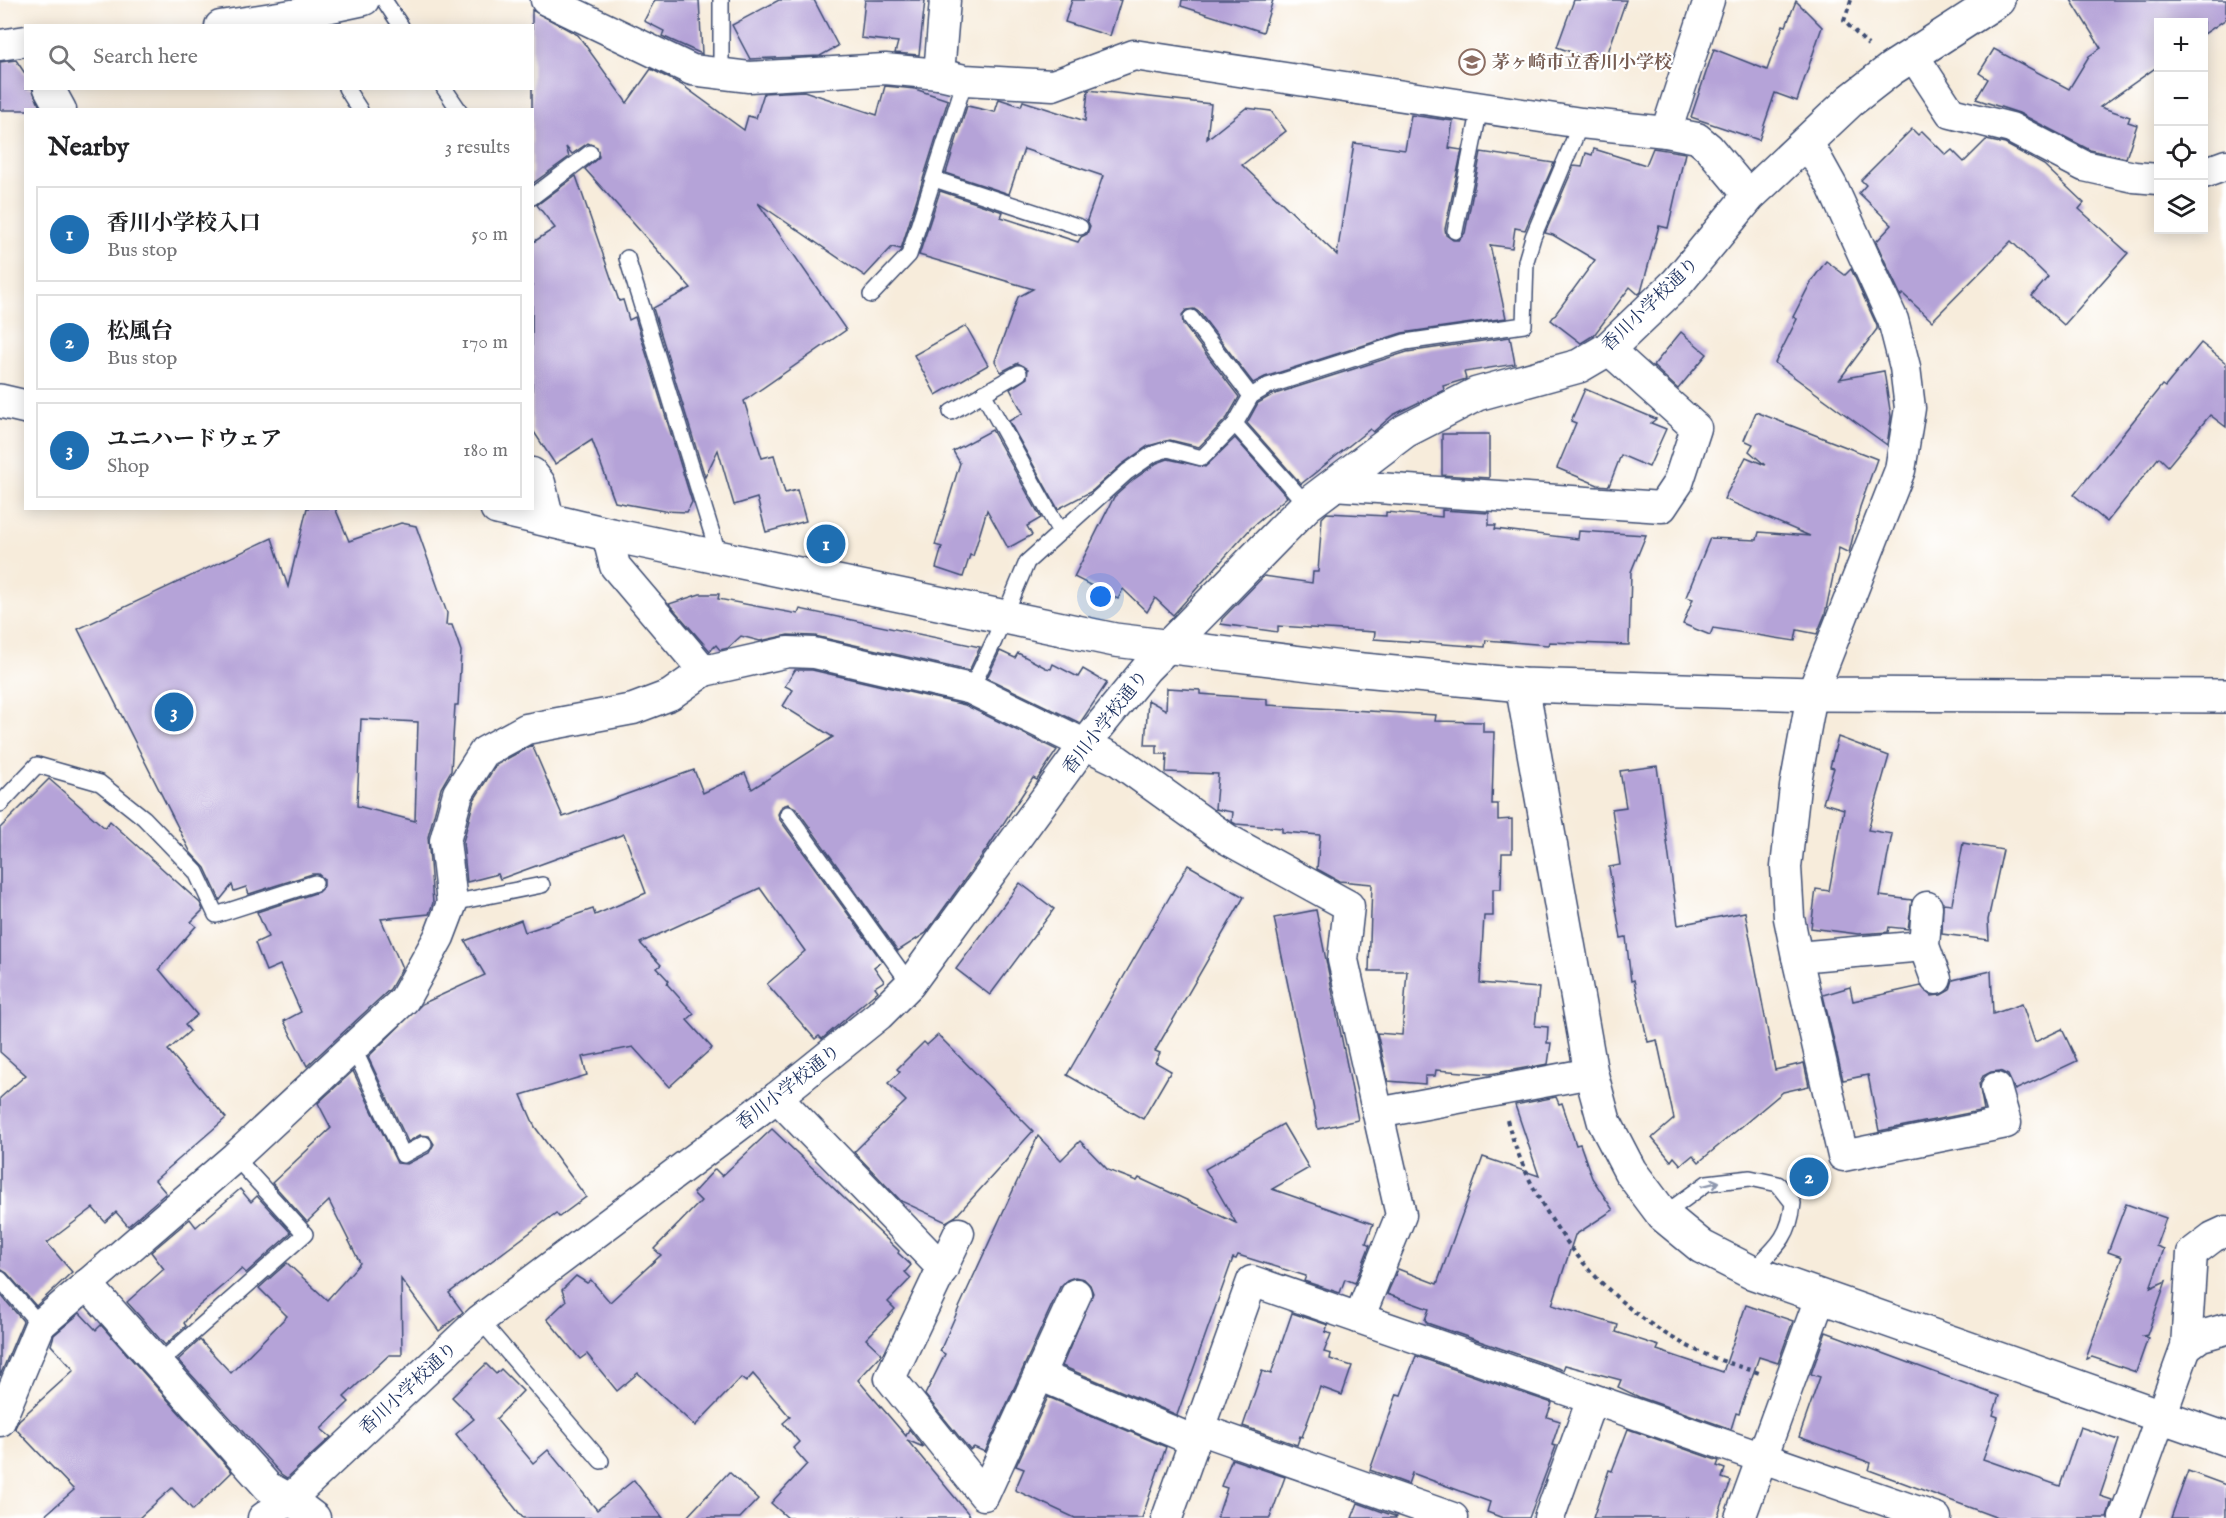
<!DOCTYPE html>
<meta charset="utf-8">
<style>
body{margin:0;font-family:"IM FELL English","Noto Serif JP",serif;background:#f2f2f2;color:#202124}
.controls{position:absolute;right:18px;top:18px;display:grid;overflow:hidden;border-radius:0px;box-shadow:0 3px 15px #0003}
.controls button{width:54px;height:54px;display:grid;place-items:center;padding:0;border:0;border-bottom:2px solid #e0e0e0;background:#fff;color:#202124;font:30px sans-serif}
.you{position:absolute;left:1101px;top:597px;width:21px;height:21px;margin:-15px;border:4px solid #fff;border-radius:50%;background:#1a73e8;box-shadow:0 0 0 9px #1a73e833}
.badge{display:grid;place-items:center;width:39px;height:39px;border-radius:50%;background:#1f6fb2;color:#fff;font-size:20px;font-weight:700}
.pin{position:absolute;translate:-50% -50%;border:3px solid #fff;box-shadow:0 2px 6px #0006}
.list{margin:0;padding:0;list-style:none}
h2{display:flex;justify-content:space-between;align-items:center;height:78px;margin:0;padding:0 24px;font-size:26px}
h2 small{font-size:20px;font-weight:400;color:#757577}
.list li{display:grid;grid-template-columns:39px 1fr auto;gap:18px;align-items:center;box-sizing:border-box;height:96px;margin:0 12px 12px;padding:0 12px;border:2px solid #e0e0e0;border-radius:0px}
.list b{display:block;font-size:22px;white-space:nowrap}
.list p{margin:0;font-size:20px;white-space:nowrap;color:#757577}
.list em{font-size:20px;font-style:normal;color:#757577}
.icon{flex:none;width:33px;height:33px;fill:none;stroke:currentColor;stroke-width:2;stroke-linecap:round;stroke-linejoin:round}
.map{position:relative;flex:none;width:2226px;height:1518px;overflow:hidden}
.search{position:absolute;background:#fff;box-shadow:0 3px 15px #0003;left:24px;top:24px;width:510px;height:66px;display:flex;align-items:center;gap:15px;box-sizing:border-box;padding:0 21px;border-radius:0px;color:#757577;font-size:22px}
.panel{position:absolute;background:#fff;box-shadow:0 3px 15px #0003;left:24px;top:108px;width:510px;height:402px;border-radius:0px}
.map>svg:first-child{display:block}
</style>
<div class="map">
<svg width="2226" height="1518" viewBox="0 0 2226 1518">
<rect width="100%" height="100%" fill="#fff"/>
<filter id="ink" filterUnits="userSpaceOnUse"><feTurbulence type="fractalNoise" baseFrequency=".0167" numOctaves="2"/><feDisplacementMap in="SourceGraphic" scale="12" xChannelSelector="R" yChannelSelector="G"/><feConvolveMatrix kernelMatrix="1 2 1 2 8 2 1 2 1" color-interpolation-filters="sRGB"/></filter>
<filter id="wash" filterUnits="userSpaceOnUse"><feTurbulence type="fractalNoise" baseFrequency=".008" numOctaves="4" result="noise"/><feDisplacementMap in="SourceGraphic" scale="24" xChannelSelector="R" yChannelSelector="G"/><feGaussianBlur stdDeviation="1.35" result="paint"/><feColorMatrix in="noise" values="0 0 0 0 0 0 0 0 0 0 0 0 0 0 0 0 0 1.4 0 .05"/><feComposite in="paint" operator="in"/></filter>
<g filter="url(#wash)">
<rect width="100%" height="100%" fill="#f7ecdb"/>
<g id="blocks">
<g fill="#b5a3d8" fill-rule="evenodd">
<path d="M655,0H699L702,54L662,36L664,31L644,21Z"/>
<path d="M779,0H814L838,46L820,56L750,59L732,25Z"/>
<path d="M865,0H925L919,55L895,53L898,42L861,38Z"/>
<path d="M1072,0H1121L1110,36L1065,22Z"/>
<path d="M1182,0H1273L1263,32L1181,6Z"/>
<path d="M1574,0H1626L1604,64L1557,47Z"/>
<path d="M2071,0H2226V19L2204,34V22H2158V66L2100,107L2130,117L2128,122L2137,125L2126,158L2090,150L2019,113L1976,99L1988,79L1979,73L1994,49L2069,89L2089,56L2101,48Z"/>
<path d="M1796,1L1822,27L1797,101L1775,93L1759,140L1691,117L1714,49L1767,70L1783,25L1786,26Z"/>
<path d="M532,10L578,35L627,103L651,69L682,85L744,130L748,116L756,118L764,93L804,91L877,115L885,86L915,89L948,100L901,249L892,247L865,276L758,203L846,330L744,401L762,458L774,455L785,493L797,490L806,521L766,532L757,498L734,505L718,450L705,477L653,308L691,288L585,169L599,157L597,147L588,143L572,154L566,147L569,157L532,184Z"/>
<path d="M16,60L26,75V88H32L41,110H0V62Z"/>
<path d="M1088,90L1211,104L1207,139L1246,108L1271,111L1286,131L1242,165L1337,255L1354,143L1405,150L1411,115L1453,121L1449,148L1462,150L1445,229L1446,235L1453,240H1459L1465,233L1481,152L1554,163L1525,230L1515,228L1512,248L1490,245L1506,318L1402,333L1265,377L1253,383L1199,312L1194,309L1186,310L1182,315L1183,324L1239,397L1227,418L1199,447L1170,440L1148,446L1121,465L1092,491L1058,509L1009,421L1023,413L1010,389L1027,378L1028,369L1018,363L1001,372L995,361L1018,297L1033,289L919,255L940,191L1003,212L1001,217L1078,242L1081,237L1087,234L1090,226L1087,220L1103,176L1024,149L1009,194L946,173L967,106L995,112L999,99L1021,106L1023,101L1085,121Z"/>
<path d="M1912,129L1918,135L1922,131L1946,155L1952,150L1964,162L1986,140L2005,144L2044,165L2084,203L2079,209L2128,253L2064,325L2032,296L2048,277L2011,241L1932,321L1903,294L1901,296L1876,242L1892,225L1859,193L1866,185L1861,180Z"/>
<path d="M1653,148L1685,153L1668,228L1659,226L1641,292L1638,294L1630,287L1594,335L1581,343L1551,320L1595,260L1553,235L1545,233L1574,166L1582,167L1586,153L1592,155L1594,149L1646,165Z"/>
<path d="M576,176L619,301L623,300L629,320L635,317L692,502L687,512L664,511L615,502L592,440L555,464L532,429V243L555,228L537,205Z"/>
<path d="M1826,261L1845,275L1851,269L1877,326V329L1840,379L1884,371L1891,417L1887,445L1775,363L1797,319L1793,317L1811,282Z"/>
<path d="M966,326L988,365L936,395L914,355Z"/>
<path d="M1681,332L1707,354L1678,389L1653,366Z"/>
<path d="M1510,337L1515,364L1464,372L1466,379L1443,386L1444,390L1393,415L1373,432L1370,429L1301,484L1247,423L1258,403L1272,395L1407,352Z"/>
<path d="M2201,343L2226,363V427L2210,415L2168,466L2159,457L2107,522L2074,495L2162,385L2165,387Z"/>
<path d="M1585,389L1656,419L1651,423L1666,429L1649,467L1621,455L1609,486L1598,485L1557,468L1576,423L1571,421Z"/>
<path d="M1756,412L1877,459L1860,507L1849,553L1839,548L1825,614L1817,634L1797,630L1795,641L1713,628L1710,635L1683,624L1693,599L1686,597L1710,538L1757,540L1759,532L1810,536L1724,499L1746,457L1765,465L1749,451L1753,444L1744,440Z"/>
<path d="M992,430L1041,518L1027,526L1032,535L1008,548L987,510L973,556L970,555L963,577L936,568L942,547L935,545L960,463L953,451Z"/>
<path d="M1442,434H1489V478L1442,475Z"/>
<path d="M1235,438L1287,497L1251,528L1173,615L1155,598L1147,612L1123,589L1118,599L1074,577L1114,497L1133,480L1157,463L1168,459L1205,467Z"/>
<path d="M307,508H335L349,541L401,523L416,526L447,613L446,625H452L461,651L458,705H455L451,771L441,788L428,837L433,903L429,914L381,919L402,968L390,989L307,1066L284,1021L301,1012L280,965L266,971L255,943L268,937L257,912L318,892L324,886V879L318,874H312L249,894L246,887L234,891L232,885L220,900L205,868L191,853L78,629L272,538L288,587ZM361,719L418,722L415,821L357,806Z"/>
<path d="M1442,510L1489,513V525H1496L1495,529L1578,539L1579,531L1646,535L1631,572L1629,645L1549,642L1548,645L1486,640L1485,647L1374,639L1375,632L1278,626V632L1221,624L1222,619L1264,576L1312,583L1313,572H1318L1322,518L1327,513L1386,516V512L1442,517Z"/>
<path d="M700,594H719L718,599L798,614L800,609L980,647L969,671L815,636L788,635L760,641L741,636L728,648L720,650L716,645L710,651L669,604Z"/>
<path d="M1000,651L1015,658L1018,653L1046,668L1051,669L1053,664L1078,677L1083,669L1107,683L1080,723L987,678Z"/>
<path d="M795,670H812L965,705L1057,750L1037,780L1033,778L986,850L926,933L898,951L796,808L788,804L782,806L778,814L780,820L882,961L874,967L884,981L875,987L878,991L822,1039L819,1036L815,1039L767,984L805,951L760,888L640,943L661,965L657,968L669,981L667,984L694,1014L687,1020L712,1048L669,1087L633,1047L582,1057L587,1075L521,1095L535,1127L586,1197L559,1217L556,1213L449,1293L463,1312L439,1331L401,1279L402,1355H389L344,1397L349,1402L321,1429L331,1437L287,1478L281,1474L178,1360L200,1340L231,1373L287,1316L259,1288L287,1263L327,1300L360,1263L329,1201L307,1222L272,1183L331,1128L318,1103L353,1071L397,1163L407,1164L429,1153L434,1144L429,1136L420,1135L408,1142L368,1057L422,1004L485,975L465,941L521,920L525,932L593,909L595,915L646,893L624,834L500,879L498,874L467,882L463,842L474,800L496,765L532,745L563,817L694,770L703,793L745,773L752,789L833,737L783,706L793,690L785,686Z"/>
<path d="M1167,688L1200,690V694L1267,699V705L1436,715L1435,721L1483,722V732H1494L1492,804H1498V820L1512,819V853H1502L1501,889H1493V916H1484L1480,983L1539,988L1535,1026L1548,1027L1547,1043H1551L1548,1064L1490,1074L1436,1070L1435,1076H1425V1084L1388,1081L1377,1033L1402,1035L1407,971H1369L1372,884L1339,881L1317,869L1320,835L1282,832V828L1236,824L1232,822L1233,812L1215,809L1218,774L1166,772L1167,754H1157V745H1145L1148,700L1166,710Z"/>
<path d="M1838,737L1889,756L1868,830L1892,834L1880,896L1912,900L1908,929L1889,927L1888,932L1858,934L1811,928L1816,889L1829,891L1844,809L1823,803L1834,768L1830,767Z"/>
<path d="M1657,766L1678,925L1745,912L1775,1070L1804,1063L1809,1086L1783,1092L1699,1162L1693,1155L1681,1165L1674,1157L1671,1161L1652,1138L1674,1119L1657,1040L1648,1042L1634,980L1631,981L1626,937L1621,938L1609,867L1620,865L1612,809L1626,807L1620,771Z"/>
<path d="M49,779L105,828L110,821L200,903L203,910L191,922L196,926L159,969L197,1015L185,1025L190,1031L168,1050L226,1118L155,1180L166,1193L128,1226L116,1212L105,1222L93,1208L47,1243L72,1272L36,1306L7,1273L0,1269V1098L26,1075L0,1052V828Z"/>
<path d="M1963,843L2003,850L1988,920L1989,940L1942,934L1943,903L1952,904Z"/>
<path d="M1188,865L1244,897L1155,1051L1160,1053L1155,1062L1171,1071L1143,1119L1067,1075Z"/>
<path d="M1020,883L1054,909L990,995L956,969Z"/>
<path d="M1316,910L1358,1120L1318,1129L1274,918Z"/>
<path d="M1991,971L1993,1014L2022,1004L2035,1042L2062,1029L2077,1061L2015,1090L2008,1075L2000,1071L1991,1072L1983,1076L1979,1084L1984,1110L1879,1131L1868,1075L1843,1080L1823,995L1850,987L1853,1001L1921,986L1932,996L1941,995L1950,990L1953,980Z"/>
<path d="M938,1035L1033,1131L956,1216L946,1222L901,1201L854,1152L906,1101L888,1083L900,1072L897,1069L924,1042L927,1045Z"/>
<path d="M1556,1097L1559,1104L1562,1103L1576,1145L1580,1144L1592,1178L1613,1210L1575,1235L1552,1305L1618,1325L1616,1332L1659,1346L1657,1350L1723,1372L1746,1305L1793,1321L1778,1363L1759,1357L1739,1414L1736,1413L1731,1429L1639,1397L1618,1387L1621,1380L1565,1365L1563,1370L1427,1323L1425,1320L1429,1309L1387,1294L1398,1269L1437,1284L1483,1157L1539,1176L1515,1105Z"/>
<path d="M1283,1124L1309,1168L1272,1189L1373,1224L1366,1243L1370,1245L1355,1283L1345,1279L1340,1293L1304,1281L1306,1276L1238,1255L1236,1259L1233,1258L1177,1415L1062,1366L1093,1293L1090,1285L1084,1279L1075,1277L1067,1280L1060,1287L985,1452L974,1447L970,1450L925,1395L945,1354L940,1351L958,1310L1038,1136L1061,1160L1080,1141L1108,1170L1137,1181L1139,1178L1236,1223L1205,1169Z"/>
<path d="M772,1129L899,1251L898,1253L911,1265L905,1272L911,1278L888,1302L895,1309L866,1339L882,1354L858,1380L906,1436L909,1429L923,1447L907,1440L972,1518H788L771,1503L807,1464L793,1448L799,1442L783,1423L790,1417L753,1374L746,1382L741,1378L695,1426L638,1373L617,1391L587,1354L580,1359L547,1319L566,1301L562,1290L576,1276L587,1283L591,1280L610,1302L661,1255L654,1249L701,1201L693,1193L715,1169L722,1176Z"/>
<path d="M240,1189L251,1202L257,1196L291,1233L246,1273L242,1269L193,1311L184,1323L186,1326L165,1345L127,1302L164,1269L151,1252L190,1219L196,1227Z"/>
<path d="M2126,1204L2166,1218L2156,1246L2164,1249L2150,1288L2166,1281L2147,1335L2143,1336L2148,1338L2136,1372L2092,1357L2086,1359L2122,1257L2108,1252Z"/>
<path d="M0,1294L23,1321L0,1376Z"/>
<path d="M80,1313L96,1330L101,1325L232,1472L193,1510L172,1488L139,1518H42L74,1490L15,1428L19,1420L74,1370L51,1345L54,1335Z"/>
<path d="M1292,1313L1328,1325L1325,1332L1331,1334L1324,1352L1331,1354L1330,1359L1352,1366L1342,1395L1320,1387L1302,1437L1300,1436L1297,1445L1243,1426L1262,1371L1271,1374Z"/>
<path d="M1826,1332L1999,1396L1993,1415L1998,1417L1983,1459L2060,1486L2080,1427L2119,1440L2100,1496L2112,1500L2107,1518H1998L1869,1470L1871,1463L1799,1437L1820,1377L1811,1374Z"/>
<path d="M1416,1356L1552,1403L1547,1417L1560,1421L1552,1445L1556,1446L1529,1518H1503L1487,1512L1490,1502L1412,1473L1408,1484L1370,1470L1397,1394L1401,1395Z"/>
<path d="M486,1364L496,1374L501,1369L523,1391L496,1419L533,1463L548,1450L597,1510L634,1480L663,1518H523L456,1434L474,1419L452,1397Z"/>
<path d="M1048,1397L1166,1447L1142,1518H1075L1015,1490L1024,1469L1016,1466Z"/>
<path d="M1628,1429L1719,1461L1717,1466L1725,1469L1722,1478L1731,1481L1717,1518H1593L1609,1470L1612,1471Z"/>
<path d="M1232,1459L1285,1477L1270,1518H1217L1227,1488L1221,1486Z"/>
<path d="M2188,1471L2226,1485V1518H2171Z"/>
<path d="M729,1472L758,1499L740,1518H686Z"/>
<path d="M1358,1503L1397,1517L1396,1518H1352Z"/>
</g>
</g>
</g>
<g filter="url(#ink)">
<use href="#blocks" fill-opacity="0" stroke="#3c4b71" stroke-width="1.5"/>
<g fill="none" stroke-linecap="round" stroke-linejoin="round">
<g stroke="#3c4b71" stroke-width="18">
<g id="service">
<path d="M384,0L401,26"/>
<path d="M721,74V0"/>
<path d="M346,88L360,110"/>
<path d="M444,88L459,110"/>
<path d="M934,179L1080,227"/>
<path d="M532,197L590,153"/>
<path d="M1455,231L1480,108"/>
<path d="M627,258L719,556"/>
<path d="M871,295L909,255L965,80"/>
<path d="M1191,318L1251,396"/>
<path d="M983,393L1060,532"/>
<path d="M951,412L1019,373"/>
<path d="M1235,424L1307,505"/>
<path d="M971,689L994,641L1027,562L1127,472L1153,454L1168,449L1202,458L1235,424L1251,396L1268,386L1405,342L1524,325L1526,261L1533,237L1581,123"/>
<path d="M0,804L37,765L100,783L144,818L196,872L216,915L315,883"/>
<path d="M788,814L910,984"/>
<path d="M452,903L542,885"/>
<path d="M353,1047L403,1155L424,1144"/>
<path d="M1663,1215L1707,1183L1750,1178L1778,1184L1793,1203C1790,1238 1775,1248 1751,1272"/>
<path d="M0,1279L40,1325"/>
<path d="M480,1320L601,1461"/>
<path d="M158,1364L305,1234L235,1157"/>
</g>
</g>
<g stroke="#3c4b71" stroke-width="33">
<g id="minor">
<path d="M546,0L692,70L749,77L885,69L939,74L965,80L1053,85L1134,55L1581,123L1666,132L1697,138L1709,148L1749,196"/>
<path d="M220,26L298,14L364,0"/>
<path d="M0,45L26,41"/>
<path d="M1913,55L1951,113L2011,128L2084,166L2134,177L2158,179"/>
<path d="M939,74L945,0"/>
<path d="M49,88L61,110"/>
<path d="M1666,132L1709,0"/>
<path d="M1807,141L1832,186L1893,320L1905,367L1910,408L1900,470L1812,694L1795,787L1786,867L1789,918L1797,957L1843,1156L2006,1123L1996,1088"/>
<path d="M2204,173L2226,165"/>
<path d="M532,473L540,483L549,520"/>
<path d="M1333,485L1662,507L1678,483L1696,428L1608,349"/>
<path d="M607,534L615,566L704,671"/>
<path d="M1927,907L1924,946L1936,979"/>
<path d="M1797,957L1924,946"/>
<path d="M777,1097L943,1269"/>
<path d="M1378,1113L1591,1073"/>
<path d="M959,1233L890,1378L984,1495L1076,1294"/>
<path d="M87,1284L268,1487L290,1499L315,1518"/>
<path d="M2186,1347L2201,1336L2226,1329"/>
<path d="M1039,1375L1195,1441"/>
<path d="M0,1421L40,1325L235,1157L404,1000L439,937L452,903L445,841L458,793L484,752L526,729L633,709L670,695L704,671L788,652L814,653L971,689L1117,760L1227,839L1349,906L1343,960L1401,1215L1359,1318"/>
<path d="M1199,1429L1453,1518"/>
<path d="M263,1518L290,1499L480,1320L777,1097L879,1015L910,984L1085,744L1146,669L1167,648"/>
<path d="M1167,1518L1252,1281L1936,1518"/>
<path d="M1549,1518L1592,1399"/>
<path d="M1740,1518L1820,1298"/>
<path d="M2124,1518L2186,1347L2192,1253L2213,1237L2226,1231"/>
</g>
</g>
<g stroke="#3c4b71" stroke-width="36">
<g id="tertiary">
<path d="M0,401L26,407"/>
<path d="M497,508L607,534L1115,640L1342,668L1522,685L1812,694L2226,696"/>
<path d="M1167,648L1307,505L1405,431L1477,394L1579,366L1608,349L1677,283L1749,196L1850,101L1891,69L1998,0"/>
<path d="M1522,685L1591,1073L1604,1121L1630,1171L1663,1215L1702,1247L1751,1272L2226,1439"/>
</g>
</g>
<g stroke="#3c4b71" stroke-width="4" stroke-dasharray="4.5 4.5" stroke-linecap="butt">
<path d="M1851,0L1844,21L1868,45"/>
<path d="M1507,1120C1535,1220 1609,1314 1707,1355C1724,1362 1742,1367 1759,1373"/>
</g>
<use href="#service" stroke="#fff" stroke-width="15"/>
<use href="#minor" stroke="#fff" stroke-width="30"/>
<use href="#tertiary" stroke="#fff" stroke-width="33"/>
</g>
<defs><path id="oneway-shaft" d="M-6 0H5M1.5-3L5.5 0L1.5 3" fill="none" stroke-width="1.6" stroke-linecap="round" stroke-linejoin="round" transform="scale(1.5)"/></defs>
<use stroke="#8d97ae" href="#oneway-shaft" transform="translate(1711 1184) rotate(-14)"/>
</g>
<defs>
<g id="school-ring" transform="scale(1.35)"><circle r="9.5" fill="#fff" stroke="#8d6e63" stroke-width="1.5"/><path d="M0-5L7-2L0 1L-7-2ZM-4 1L0 2.5L4 1V4Q0 6-4 4Z" fill="#8d6e63"/></g>
</defs>
<g fill-rule="evenodd">
<use href="#school-ring" x="1472" y="62"/>
</g>
<g text-anchor="middle" stroke-width="4.5" stroke-linejoin="round" paint-order="stroke">
<g font-size="18" font-weight="bold" fill="#785e54" stroke="#fff" text-anchor="start">
<text x="1492" y="68">茅ヶ崎市立香川小学校</text>
</g>
<g font-size="18" fill="#1b2f5e" stroke="#fff">
<text transform="translate(1650 304) rotate(-44)" y="6">香川小学校通り</text>
<text transform="translate(1105 722) rotate(-52)" y="6">香川小学校通り</text>
<text transform="translate(788 1087) rotate(-38)" y="6">香川小学校通り</text>
<text transform="translate(408 1388) rotate(-43)" y="6">香川小学校通り</text>
</g>
</g>
</svg>
<div class="controls">
<button>+</button>
<button>−</button>
<button><svg class="icon" aria-label="locate" viewBox="0 0 24 24"><circle cx="12" cy="12" r="6"/><path d="M12 2v4M12 18v4M2 12h4M18 12h4"/></svg></button>
<button><svg class="icon" aria-label="layers" viewBox="0 0 24 24"><path d="M12 4l9 5-9 5-9-5zM3 14l9 5 9-5"/></svg></button>
</div>
<div class="you"></div>
<div class="pin badge" style="left:826px;top:544px">1</div>
<div class="pin badge" style="left:1809px;top:1177px">2</div>
<div class="pin badge" style="left:174px;top:712px">3</div>
<div class="search"><svg class="icon" aria-label="search" viewBox="0 0 24 24"><circle cx="10" cy="10" r="6"/><path d="M15 15l6 6"/></svg>Search here</div>
<section class="panel">
<h2>Nearby<small>3 results</small></h2>
<ul class="list">
<li><span class="badge">1</span><div><b>香川小学校入口</b><p>Bus stop</p></div><em>50 m</em></li>
<li><span class="badge">2</span><div><b>松風台</b><p>Bus stop</p></div><em>170 m</em></li>
<li><span class="badge">3</span><div><b>ユニハードウェア</b><p>Shop</p></div><em>180 m</em></li>
</ul>
</section>
</div>
